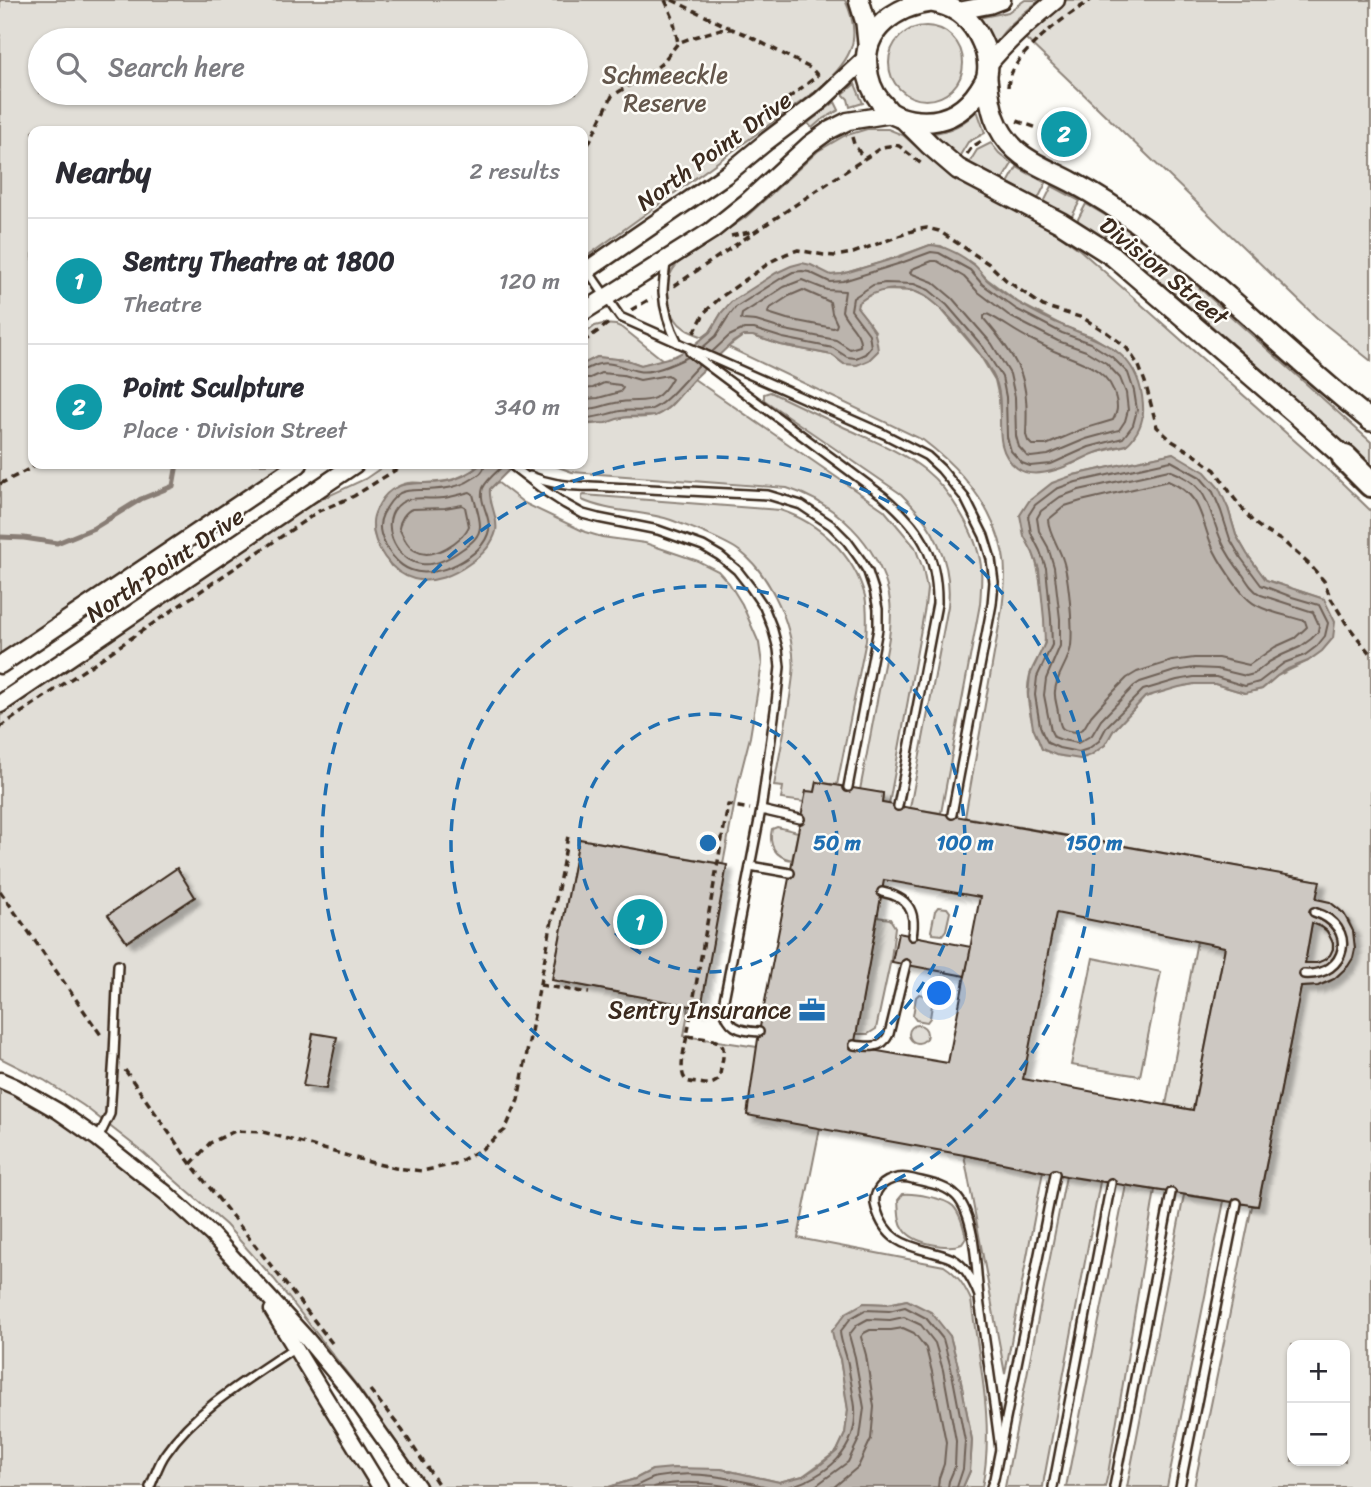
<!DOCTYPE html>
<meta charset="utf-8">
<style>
body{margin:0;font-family:Sriracha,sans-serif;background:#f2f2f3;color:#2b2b33}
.controls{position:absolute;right:21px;bottom:21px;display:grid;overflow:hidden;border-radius:14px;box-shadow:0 2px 5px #0004}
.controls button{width:63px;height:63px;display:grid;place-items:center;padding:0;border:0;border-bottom:2px solid #e1e1e2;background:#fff;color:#2b2b33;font:35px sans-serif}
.you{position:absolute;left:940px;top:994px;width:24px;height:24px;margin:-18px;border:5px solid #fff;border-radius:50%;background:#1a73e8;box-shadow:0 0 0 10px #1a73e833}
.badge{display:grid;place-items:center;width:46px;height:46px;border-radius:50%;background:#1f6fb2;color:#fff;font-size:23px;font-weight:700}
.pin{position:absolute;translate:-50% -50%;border:4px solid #fff;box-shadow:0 2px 7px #0006}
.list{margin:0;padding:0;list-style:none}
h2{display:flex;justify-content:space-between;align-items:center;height:91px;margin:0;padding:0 28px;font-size:30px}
h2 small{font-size:23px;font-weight:400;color:#7c7c81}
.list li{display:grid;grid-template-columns:46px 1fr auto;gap:21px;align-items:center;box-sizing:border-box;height:126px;padding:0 28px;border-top:2px solid #e1e1e2}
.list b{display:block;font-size:26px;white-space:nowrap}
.list p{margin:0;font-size:23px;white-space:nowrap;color:#7c7c81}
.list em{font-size:23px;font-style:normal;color:#7c7c81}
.icon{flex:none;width:38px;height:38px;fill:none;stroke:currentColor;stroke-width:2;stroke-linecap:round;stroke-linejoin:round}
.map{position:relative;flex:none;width:1371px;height:1487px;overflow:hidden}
.search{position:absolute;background:#fff;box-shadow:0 2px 5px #0004;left:28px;top:28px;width:560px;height:77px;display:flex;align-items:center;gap:18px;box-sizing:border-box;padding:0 24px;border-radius:38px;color:#7c7c81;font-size:26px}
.panel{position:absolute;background:#fff;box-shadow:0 2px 5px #0004;left:28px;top:126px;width:560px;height:343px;border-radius:14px}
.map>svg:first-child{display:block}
</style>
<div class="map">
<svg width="1371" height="1487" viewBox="0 0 1371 1487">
<defs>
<filter id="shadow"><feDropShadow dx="6" dy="6" stdDeviation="2" flood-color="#0004"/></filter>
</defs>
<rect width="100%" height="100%" fill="#fdfcf7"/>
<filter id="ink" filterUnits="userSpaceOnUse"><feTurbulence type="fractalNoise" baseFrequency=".0143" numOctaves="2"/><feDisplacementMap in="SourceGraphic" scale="14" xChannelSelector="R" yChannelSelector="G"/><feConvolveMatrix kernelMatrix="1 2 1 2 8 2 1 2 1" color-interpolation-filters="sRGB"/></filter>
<g filter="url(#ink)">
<g fill="#e1ded7" stroke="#8e847a" stroke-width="2" fill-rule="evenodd">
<path d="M0,0H845C865,42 848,63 816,91L583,259V131H33V464H299L0,665ZM40,40H576V93H40Z"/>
<path d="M1025,0H1040C1023,14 1002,28 993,49L988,31L978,18L1008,12Z"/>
<path d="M1066,0H1371V361L1317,318L1024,37Z"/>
<circle cx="926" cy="63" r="37"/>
<path d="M855,84L863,103L850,107L848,99L843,94Z"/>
<path d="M835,102L839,110L820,121L812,128L808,123Z"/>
<path d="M977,110L985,133L968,142L959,157L930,133C948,132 965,124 977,110Z"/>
<path d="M867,129H888L903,135L943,170L1013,207L1057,233L1080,250L1339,480L1371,511V1487H1194L1252,1206H1258L1301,987C1365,990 1371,907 1316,899L1319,881L965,817L1002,609C1004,591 1007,572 1003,554C993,506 961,469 923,440L728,347L743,336H753L781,345L832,355L844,364L875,331L857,307L858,303L874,292L885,290L914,291L925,296L942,310L978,352L995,380L999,398L1000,418L1072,464L1091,454L1127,445L1116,351L1093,337L1065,327L1019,303L987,279L974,265L941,246L930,245L883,262L842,274L831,275L722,312L710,332L703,337C697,334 688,332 683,327C672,320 666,298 667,285C668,278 672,270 677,264L746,217L818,151L844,136ZM1173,453L1228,508L1236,535L1247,554L1266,580L1324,599L1308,661L1277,676L1262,689L1245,693L1215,684H1194L1176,687L1145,697L1113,731L1105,745C1076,755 1072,763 1042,749C1033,727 1023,699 1030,675C1033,664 1041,655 1044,645C1049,627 1040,571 1033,553L1074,475ZM1292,1345H1345V1461H1292Z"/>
<path d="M991,143L999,153L1012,164L1002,180L969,163L977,150Z"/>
<path d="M1017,167L1046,183L1038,199L1008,183Z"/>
<path d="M1052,186L1080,201L1071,218L1044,202Z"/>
<path d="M1086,204L1115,221L1104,238L1077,221Z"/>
<path d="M1121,225L1150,245L1136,262L1109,242Z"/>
<path d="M1156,249L1371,442V471L1296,400L1181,299L1142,266Z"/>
<path d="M603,324L616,325L623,328L663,360L641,365L627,360L597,357L583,364V335L595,326Z"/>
<path d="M694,379L884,510L915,547L923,569L927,589L925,607L889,804L882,803L883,793L860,790C867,755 873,720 880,685C885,656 895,624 889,595C878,543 835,503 787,488L572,472L550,464H583V424C598,426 607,420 621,418C632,416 643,419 654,416C671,411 682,391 694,379Z"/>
<path d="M770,392C796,404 822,417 848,429C874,441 902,452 925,470C950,490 977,534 981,566C982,579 981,591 980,604L941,813L910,808L948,606C953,561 933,524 901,494L767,402L764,400V394Z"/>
<path d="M387,464H470L476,468C458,480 446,482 424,483C419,483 413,482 408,483C386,487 367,516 375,537C378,547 385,557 391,566L496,529L489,495L490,489L497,482L524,503L585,532L602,537L645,543L698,561L718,571L729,583L742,604L759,643L762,664L750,737L739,780L723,864L579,839L552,980L689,1006L684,1036L757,1047L820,1128L798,1238L944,1266C958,1275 964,1285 971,1300C979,1361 995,1426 982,1487H963L970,1471L972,1440L958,1366L950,1336L906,1300L888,1304L864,1303L835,1346L840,1359L848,1410L845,1434L837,1451L803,1476L779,1482L721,1469L652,1470L635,1479L609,1487H428L358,1387L274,1279L226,1225L139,1149L84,1106L44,1080L0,1058V716L311,504L365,479Z"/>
<path d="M584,495L780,510C820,523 854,555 865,596C868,611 867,625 866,640L837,785L817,782L815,792L806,791L804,802L781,799L783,787L774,786C780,750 789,712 793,675C798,634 770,570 735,548C715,536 692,528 671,520C641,510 610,513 582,500V496Z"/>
<path d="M777,827L798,832L792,860C775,857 768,845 772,829Z"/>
<path d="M938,907L947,908L950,912L946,930L942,935L933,934L931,931L935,911Z"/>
<path d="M877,917L890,919L895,927L891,959L876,1029L868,1034H856Z"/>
<path d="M1312,923C1334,928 1343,958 1316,963C1313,964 1309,963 1305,963Z"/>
<path d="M1197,941L1225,947L1193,1110L1166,1105Z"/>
<path d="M1093,958L1161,972L1140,1076L1071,1065Z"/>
<path d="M919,994L929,996L933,999L930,1018L927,1022L916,1020L913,1016L916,997Z"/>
<circle cx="918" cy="1034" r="9"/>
<path d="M0,1080L98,1139L256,1285L380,1487H0Z"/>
<path d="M964,1155L1043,1171L1005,1374Z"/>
<path d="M1066,1176L1100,1182L1044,1479L1043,1487H1005Z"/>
<path d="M1126,1185L1155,1190L1108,1474L1105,1487H1066Z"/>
<path d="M903,1194C914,1193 944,1198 953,1206C960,1213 964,1228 966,1238L962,1244C948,1250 912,1243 904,1229C898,1221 899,1210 898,1200Z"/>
<path d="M1184,1195L1224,1201L1167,1487H1127Z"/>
</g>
<g fill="#bbb4ad" stroke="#887d74" stroke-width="2">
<path d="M930,245C945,246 961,255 973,264C979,268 982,275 987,280C996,288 1007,295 1017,302C1032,311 1048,320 1064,326C1101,342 1135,350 1142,396C1144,409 1144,420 1137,432C1135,435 1131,442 1127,444C1124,447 1116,446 1112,448C1102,450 1092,454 1082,459C1066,467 1034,481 1017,468C988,446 1008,408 995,379C985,357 944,306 923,295C903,284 874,289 858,303L857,307C871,325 876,328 878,351L869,360L857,365L844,364L832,355L781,345L753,336H743L733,342L694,379L670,406L661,413L655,416L626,417L617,419L606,423L583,424V364L597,357L627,360L641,365L675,356L691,348L710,332L722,312L731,302L776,273L791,266L802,263L811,265L831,275L842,274L899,257Z"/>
<path d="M1173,453L1205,472L1219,488L1228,508L1236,535L1247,554L1266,580L1324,599L1335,622L1333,638L1322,651L1308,661L1288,669L1277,676L1262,689L1245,693L1215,684H1194L1179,687L1145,697L1113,731L1105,745L1091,755L1080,759L1056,755L1042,749L1037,737L1033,728L1028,695L1030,675L1045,643L1044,619L1039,569L1033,553L1024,536L1020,515L1029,501L1052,483L1074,475Z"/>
<path d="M481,464H515L490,489C488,503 499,518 496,531C492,546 481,556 469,564C454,575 433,584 414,579C391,573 372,546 373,522C373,515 379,504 383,498C398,478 422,485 443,482C458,480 470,474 481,464Z"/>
<path d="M907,1300L931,1312L950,1336L958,1366L972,1440L970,1471L963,1487H609L635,1479L652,1470L673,1468L721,1469L779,1482L803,1476L819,1466L837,1451L845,1434L848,1410L840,1359L835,1346L832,1331L846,1313L864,1303L888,1304Z"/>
</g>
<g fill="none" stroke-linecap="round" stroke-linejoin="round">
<g stroke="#6e6157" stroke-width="2">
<path d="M932,261H937L964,277L977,291L1011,317L1058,341L1086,351L1106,363L1120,378L1126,393L1128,410L1125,421L1119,430L1086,439L1048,455L1031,457L1027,456L1019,447L1016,436L1015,397L1010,374L992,344L952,298L933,282L910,273L912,269Z"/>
<path d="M802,280L827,290L845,291L842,311C847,323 862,333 860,346L850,349L836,340L785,330L756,321L743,320L741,319L742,314L784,287Z"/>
<path d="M803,290L830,302L832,313L837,324L836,327L833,328L787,319L768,313L769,309L789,296Z"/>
<path d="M987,314C1002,321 1015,332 1030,339C1038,343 1046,347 1054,351C1080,362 1110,368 1116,399C1118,408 1117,413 1113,420L1083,429L1046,445H1032L1028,441L1026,435C1027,414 1028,389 1019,369C1011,351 997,334 984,319V316Z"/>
<path d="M702,348L716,336L728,317L736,307L780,279L793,272L802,271L809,272L830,282L843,281L901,263L931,252L939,253L970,270L982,284L1016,309L1062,333L1090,343L1112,357L1128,373L1134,391L1137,410L1133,425L1123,438L1089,447L1051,464L1030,466L1022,463L1011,451L1007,437L1006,397L1002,377L984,348L947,305L929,290L914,284L885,283L873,285L853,298L851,310L869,334L871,347L865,354L856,358L847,357L833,348L783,338L754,329H744L729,336L712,352"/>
<path d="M583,370C589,369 593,365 599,364C613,361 625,369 638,371C652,374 676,363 688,357"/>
<path d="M583,378H590L601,373L623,375L640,380L668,375L672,378C654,410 644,397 615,403C604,405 595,410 583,409"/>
<path d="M583,389L593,388L604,383L620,385L623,388L620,392L598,398L583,399"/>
<path d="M583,418C597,418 603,415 616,412C627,409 638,412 649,410C665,406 686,377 699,365"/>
<path d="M1171,461L1200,477L1213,492L1221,511L1230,539L1241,558L1261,585L1292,597L1319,605L1328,623L1325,636L1317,646L1305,655L1284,663L1259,682L1245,686L1216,677H1194L1177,680L1143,690L1107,726L1099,741L1088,749L1079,752L1059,748L1048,743L1043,734L1040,726L1035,695L1037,677L1052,645L1051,619L1046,568L1040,551L1031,533L1028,516L1035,505L1056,489L1076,482Z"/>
<path d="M485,464C484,472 479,475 472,479C459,488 442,489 426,490C417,490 408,489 400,493C392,498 387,506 383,514C380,520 379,527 381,534C385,549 397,565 411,570C435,580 484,557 489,530C491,516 478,502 483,488C487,479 498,471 505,464"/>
<path d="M1169,470C1212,486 1206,507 1222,542C1227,554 1235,565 1243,575C1248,583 1253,591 1261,595L1313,612L1319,625L1318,632L1311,639L1300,647L1282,655L1269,662L1254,674L1246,676L1217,669L1194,668L1175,671L1140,682L1134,686L1101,720L1092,735L1078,743L1062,740L1054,737L1051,731L1044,695L1046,679L1060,646V619L1054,567L1048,547L1039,531L1037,518L1041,511L1060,497L1079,490Z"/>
<path d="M1168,481C1203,496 1199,515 1212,546C1218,560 1237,589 1249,600C1261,611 1289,616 1305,621L1307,627L1295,638L1275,647L1249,665L1218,658H1194L1172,661L1137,672L1127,678L1108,697L1091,716L1084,728L1077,732C1060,731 1060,728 1058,712C1057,705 1054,698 1055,691C1056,675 1069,662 1071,646C1073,627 1069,578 1063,560C1059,547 1049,533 1048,520L1065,506L1081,501Z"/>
<path d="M470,492L473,494C475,504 480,515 480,526C480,537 470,544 461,550C450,558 435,566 421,564C395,561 377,520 401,503C412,495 431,500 444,498C452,497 461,494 470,492Z"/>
<path d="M462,505L465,507L469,526C463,541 432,561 416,551C407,547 403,536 399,528C400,520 405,512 412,509L445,508Z"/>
<path d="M632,1487C641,1485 649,1478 658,1477C696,1470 731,1478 768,1487"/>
<path d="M654,1487C675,1481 709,1482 731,1487"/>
<path d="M788,1487C827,1476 858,1451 855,1407C853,1392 850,1378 848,1364C846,1353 841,1343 840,1332L851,1318L865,1310L889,1311L905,1307L926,1318L943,1339L951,1368L965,1441L963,1469L957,1487"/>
<path d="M814,1487L848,1462L860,1437L864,1408L855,1357L849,1335L857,1325L868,1319L890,1320L904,1317L921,1325L935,1343L943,1370L956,1441L955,1467L949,1481L948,1487"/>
<path d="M834,1487L858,1467L871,1439L874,1407L866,1355L861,1337L864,1333L870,1330H891L903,1328L914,1333L926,1348L932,1372L946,1442L944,1464L939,1478L938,1487"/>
</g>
<path stroke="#887d74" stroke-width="5" d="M0,537L24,538L57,543L94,528L141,499L173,486L177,464"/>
</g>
<g fill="#cdc8c2" stroke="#3b2a1e" stroke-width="2" fill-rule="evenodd" filter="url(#shadow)">
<path d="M817,782L883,793L882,803L1320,881L1316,899L1330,902L1344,914L1353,931L1355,949L1353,958L1348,966L1334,979L1318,986L1301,987L1258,1206L1066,1176L964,1155L747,1115L759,1032L806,791L815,792ZM884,880L980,897L948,1063L854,1047ZM1056,913L1225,947L1193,1110L1023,1079ZM1312,923L1322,927L1327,931L1333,943V949L1330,955L1324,960L1317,963H1305Z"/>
<path d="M579,839L727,865L701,1008L552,980Z"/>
<path d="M177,868L195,897L127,942L108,915Z"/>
<path d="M898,933L971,947L965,976L892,962Z"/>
<path d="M313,1033L337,1037L326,1089L303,1086Z"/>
</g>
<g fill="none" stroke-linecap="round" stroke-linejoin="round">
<g stroke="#3b2a1e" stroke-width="12">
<g id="service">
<path d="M666,263C665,272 663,283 663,292C664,309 670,328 678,343"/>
<path d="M588,271L620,317L884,434L927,456L941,469L965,498L984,536L991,559L994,582L992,604L952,814"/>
<path d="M690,352L883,496C920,528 938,554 937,604L898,806"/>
<path d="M510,464L545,491L565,504L583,514L598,518L658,530L703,546L720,556L737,570L751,588L764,607L772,627L778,649L780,667L776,703L761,810L723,1005C727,1027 738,1031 759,1032"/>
<path d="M530,476C550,484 567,487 590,486L768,495L801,505L831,525L847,541L860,559L868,572L874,590L878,609V629L848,787"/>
<path d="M761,810L800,819"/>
<path d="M750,866L790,873"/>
<path d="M882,892C907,897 917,910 912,936"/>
<path d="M1304,974C1347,977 1359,926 1314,912"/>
<path d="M854,1045C869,1047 882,1049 889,1034L906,964"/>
<path d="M98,1139L110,1114L114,1055L118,965"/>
<path d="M979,1296C974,1283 968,1270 956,1261C948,1256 939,1254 931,1252C903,1245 885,1239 876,1208C873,1199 876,1190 883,1184C893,1177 902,1176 913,1179C928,1183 946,1185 957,1197C977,1219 976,1277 980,1306C987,1354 994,1402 1000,1449"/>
<path d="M150,1487C155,1476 159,1462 166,1453C197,1408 251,1377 295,1347"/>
<path d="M991,1487L994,1479L1055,1174"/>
<path d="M1053,1487L1111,1183"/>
<path d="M1114,1487L1171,1193"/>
<path d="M1180,1487L1237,1203"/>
</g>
</g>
<g stroke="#3b2a1e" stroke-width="19">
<g id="minor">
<path d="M0,1080L16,1087L58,1111L98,1139L166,1193L212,1235L307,1339L349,1390L418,1487"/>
<path d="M272,1310L380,1487"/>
</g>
</g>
<g stroke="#3b2a1e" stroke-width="21">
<g id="tertiary">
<path d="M958,11L989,5L1002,0"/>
<path d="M988,65C1008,40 1032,20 1056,0"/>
<path d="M583,273L727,174L767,141L820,101L866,58"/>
<path d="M583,312L711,231L747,202L810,144L828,131L848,121L892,114"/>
<path d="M0,665L299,464"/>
<path d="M0,704L355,464"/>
</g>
</g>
<g stroke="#3b2a1e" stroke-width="24">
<g id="secondary">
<path d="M859,0L866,23L868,43"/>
<path d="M931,2C953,6 966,14 978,34C985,47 990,60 987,75C986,80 983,84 980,89C964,114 940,125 911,120C905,119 897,117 891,113C887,110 884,105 880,101C872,91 868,79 867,67C862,29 897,6 931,2Z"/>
<path d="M987,78C990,107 994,129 1016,150C1031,164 1054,172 1072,182C1096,195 1121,211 1144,228C1223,287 1293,359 1371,421"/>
<path d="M904,119L930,145L958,169L1061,223L1113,256L1296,414L1345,458"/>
</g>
</g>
<g stroke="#3b2a1e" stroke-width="30">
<path id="motorway" d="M1345,458L1371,484"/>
</g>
<g stroke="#3b2a1e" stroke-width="3.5" stroke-dasharray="7 5" stroke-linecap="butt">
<path d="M665,0L673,18L678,43"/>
<path d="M672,0L730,28"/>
<path d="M1008,87C1009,55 1066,16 1091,0"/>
<path d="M772,116L786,100L817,76"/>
<path d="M1017,121L1052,133"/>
<path d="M852,137L854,144L864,159"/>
<path d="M967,154L972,147L985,139"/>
<path d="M583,155L612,96L633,83L642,80L662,63L678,43L691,38L721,29H732L745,34L812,69L820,78"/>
<path d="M731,236L754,231"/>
<path d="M674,286L882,147L895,145L899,146L924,166"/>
<path d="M631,310L652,298"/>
<path d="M694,333L705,312L721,297L772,261L786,254L798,250L824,255L835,256L853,253L915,230L927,228L939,231L989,264L1006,280L1043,306L1083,318L1106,332L1126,347L1139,366L1145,382L1157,427L1172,441L1195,455L1215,470L1234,498L1253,522L1265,531L1284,542L1311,566L1324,581L1330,597L1346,623L1371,655"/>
<path d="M583,342L609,323"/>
<path d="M0,484L39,464"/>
<path d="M0,727L319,511L354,496L405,464"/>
<path d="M0,891L103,1038"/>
<path d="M540,985L589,993"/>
<path d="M687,1036C728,1042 727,1038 719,1079C712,1086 707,1084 698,1083C696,1083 688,1082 687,1081C677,1074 685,1046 687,1036L728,805L750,809"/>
<path d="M125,1070L191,1164L332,1343"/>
<path d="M191,1164L210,1143L235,1131L263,1132L373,1163L395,1168L422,1171L455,1164L482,1149L505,1130L518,1100L568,836"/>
<path d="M370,1390L402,1430L440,1487"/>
</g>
<use href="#service" stroke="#fdfcf7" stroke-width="7"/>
<use href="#minor" stroke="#fdfcf7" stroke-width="14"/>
<use href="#tertiary" stroke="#fdfcf7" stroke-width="16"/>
<use href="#secondary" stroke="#fdfcf7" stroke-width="19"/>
<use href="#motorway" stroke="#fdfcf7" stroke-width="24"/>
</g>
</g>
<g fill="none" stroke="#1f6fb2" stroke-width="3.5" stroke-dasharray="12 9">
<circle cx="708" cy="843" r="129"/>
<circle cx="708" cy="843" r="257"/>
<circle cx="708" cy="843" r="386"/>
</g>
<defs>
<g id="office-bare" transform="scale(2.1)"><path d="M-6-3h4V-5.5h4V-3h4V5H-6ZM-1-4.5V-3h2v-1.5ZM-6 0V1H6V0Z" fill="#1f6fb2" stroke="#fdfcf7" stroke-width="2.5" paint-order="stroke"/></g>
</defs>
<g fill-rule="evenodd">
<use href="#office-bare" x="812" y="1010"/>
</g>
<g text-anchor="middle" stroke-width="5" stroke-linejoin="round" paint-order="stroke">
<g font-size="24" fill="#64574c" stroke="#fdfcf7">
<text x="665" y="83">Schmeeckle<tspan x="665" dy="28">Reserve</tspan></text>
</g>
<g font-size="24" fill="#3b2a1e" stroke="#fdfcf7">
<text transform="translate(714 151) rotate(-36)" y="8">North Point Drive</text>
<text transform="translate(1164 271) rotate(39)" y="8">Division Street</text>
<text transform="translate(165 565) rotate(-34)" y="8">North Point Drive</text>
</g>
<g font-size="24" fill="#3b2a1e" stroke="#fdfcf7" text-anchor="end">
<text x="791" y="1018">Sentry Insurance</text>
</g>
</g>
<circle cx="708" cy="843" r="10" fill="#1f6fb2" stroke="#fdfcf7" stroke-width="3.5"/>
<g font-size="21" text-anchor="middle" font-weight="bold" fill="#1f6fb2" stroke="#fdfcf7" stroke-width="5" stroke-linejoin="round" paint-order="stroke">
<text x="837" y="850">50 m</text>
<text x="965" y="850">100 m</text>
<text x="1094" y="850">150 m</text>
</g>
</svg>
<div class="controls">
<button>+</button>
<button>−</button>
</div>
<div class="you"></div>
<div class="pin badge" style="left:640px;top:922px;background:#0f9aa8">1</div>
<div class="pin badge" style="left:1064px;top:134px;background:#0f9aa8">2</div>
<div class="search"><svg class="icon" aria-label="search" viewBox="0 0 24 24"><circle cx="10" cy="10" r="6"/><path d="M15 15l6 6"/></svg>Search here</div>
<section class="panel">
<h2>Nearby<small>2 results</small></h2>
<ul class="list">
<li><span class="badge" style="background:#0f9aa8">1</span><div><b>Sentry Theatre at 1800</b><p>Theatre</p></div><em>120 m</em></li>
<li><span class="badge" style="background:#0f9aa8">2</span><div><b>Point Sculpture</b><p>Place · Division Street</p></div><em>340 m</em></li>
</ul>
</section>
</div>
